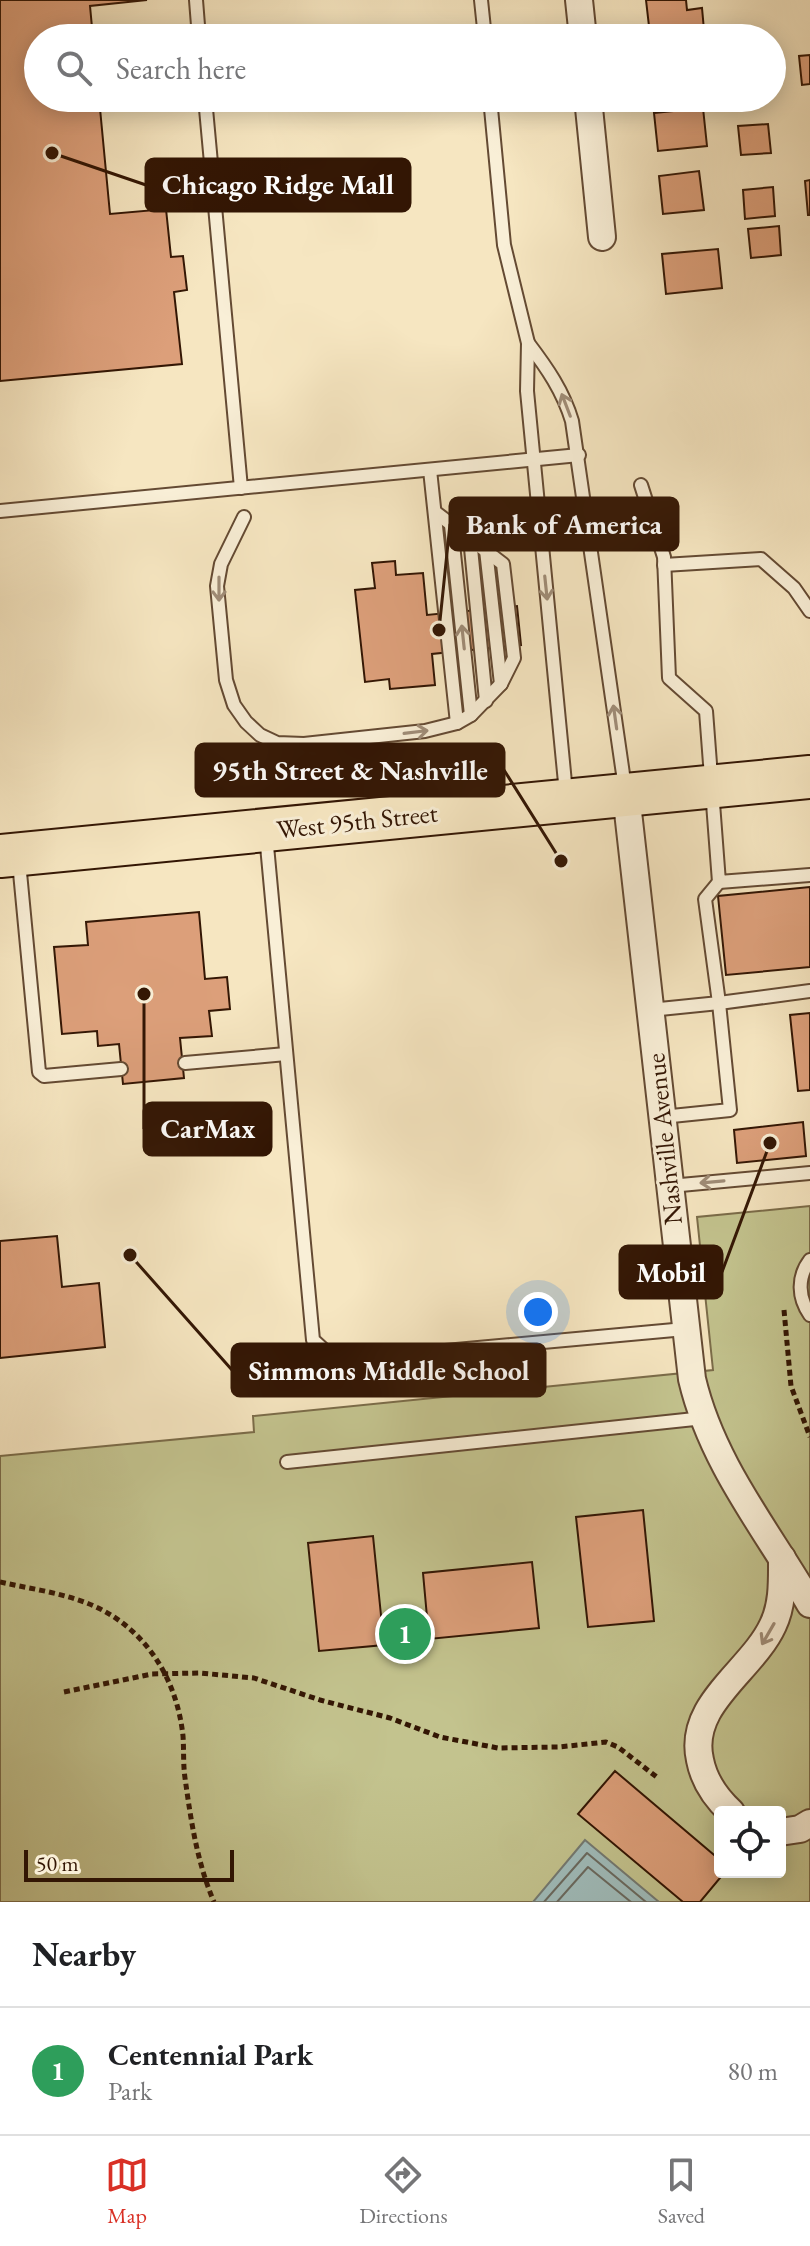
<!DOCTYPE html>
<style>
body{margin:0;font-family:"EB Garamond",serif;background:#f6f6f6;color:#202124}
.controls{position:absolute;right:24px;bottom:24px;display:grid;overflow:hidden;border-radius:8px;box-shadow:0 4px 20px #0003}
.controls button{width:72px;height:72px;display:grid;place-items:center;padding:0;border:0;border-bottom:2px solid #e0e0e0;background:#fff;color:#202124;font:40px sans-serif}
.scale{position:absolute;left:24px;bottom:20px;width:210px;box-sizing:border-box;padding-left:8px;border:4px solid #331604;border-top:0;font-size:22px;line-height:28px;white-space:nowrap;color:#331604;-webkit-text-stroke:6px #f9efd7;paint-order:stroke}
.you{position:absolute;left:538px;top:1312px;width:28px;height:28px;margin:-20px;border:6px solid #fff;border-radius:50%;background:#1a73e8;box-shadow:0 0 0 12px #1a73e833}
.badge{display:grid;place-items:center;width:52px;height:52px;border-radius:50%;background:#d93025;color:#fff;font-size:26px;font-weight:700}
.pin{position:absolute;translate:-50% -50%;border:4px solid #fff;box-shadow:0 2px 8px #0006}
.list{margin:0;padding:0;list-style:none}
h2{display:flex;justify-content:space-between;align-items:center;height:104px;margin:0;padding:0 32px;font-size:34px}
h2 small{font-size:26px;font-weight:400;color:#757577}
.list li{display:grid;grid-template-columns:52px 1fr auto;gap:24px;align-items:center;box-sizing:border-box;height:128px;padding:0 32px;border-top:2px solid #e0e0e0}
.list b{display:block;font-size:30px;white-space:nowrap}
.list p{margin:0;font-size:26px;white-space:nowrap;color:#757577}
.list em{font-size:26px;font-style:normal;color:#757577}
.icon{flex:none;width:44px;height:44px;fill:none;stroke:currentColor;stroke-width:2;stroke-linecap:round;stroke-linejoin:round}
.map{position:relative;flex:none;width:810px;height:1902px;overflow:hidden}
.search{position:absolute;background:#fff;box-shadow:0 4px 20px #0003;left:24px;right:24px;top:24px;height:88px;display:flex;align-items:center;gap:20px;box-sizing:border-box;padding:0 28px;border-radius:44px;color:#757577;font-size:30px}
.sheet{height:232px;background:#fff}
nav{display:flex;justify-content:space-around;align-items:center;box-sizing:border-box;height:112px;border-top:2px solid #e0e0e0;background:#fff;font-size:22px;color:#757577}
nav a{display:grid;justify-items:center;gap:4px}
nav .on{color:#d93025}
.map>svg:first-child{display:block}
</style>
<div class="map">
<svg width="810" height="1902" viewBox="0 0 810 1902">
<rect width="100%" height="100%" fill="#f6e6c1"/>
<filter id="stains"><feTurbulence type="fractalNoise" baseFrequency=".0025" numOctaves="4"/><feColorMatrix values="0 0 0 0 .2 0 0 0 0 .09 0 0 0 0 .02 0 0 0 .5 -.17"/></filter>
<radialGradient id="worn" r=".72"><stop offset=".6" stop-color="#630" stop-opacity="0"/><stop offset="1" stop-color="#630" stop-opacity=".3"/></radialGradient>
<path fill="#c3c38e" stroke="#7b6c49" stroke-width="2" fill-rule="evenodd" d="M810,1206V1902H0V1456L254,1432L253,1416L713,1370L697,1217ZM720,1812H780V1872H720Z"/>
<path fill="#a0bdbc" stroke="#747a72" stroke-width="2" d="M585,1840L659,1902H533Z"/>
<g fill="none" stroke-linecap="round" stroke-linejoin="round">
<g stroke="#6a6a60" stroke-width="2">
<path d="M544,1902L587,1853L646,1902"/>
<path d="M557,1902L588,1867L631,1902"/>
</g>
</g>
<g fill="#dc9f7a" stroke="#331604" stroke-width="2">
<path d="M0,0H147L90,6L93,38H38V98H99L110,214L166,209L171,257L183,256L187,290L174,292L182,364L0,381Z"/>
<path d="M646,0H686L687,10L702,8L704,30L650,35Z"/>
<path d="M810,55V84L802,85L799,56Z"/>
<path d="M703,108L707,146L658,151L654,113Z"/>
<path d="M768,124L771,153L741,155L738,126Z"/>
<path d="M699,171L704,210L663,214L659,176Z"/>
<path d="M810,180V215H808L805,181Z"/>
<path d="M773,187L775,216L745,219L743,190Z"/>
<path d="M779,226L781,255L751,258L748,229Z"/>
<path d="M718,249L722,288L666,294L662,254Z"/>
<path d="M395,561L396,575L423,573L427,615L517,606L521,645L432,654L435,685L390,689L389,679L365,682L355,590L375,588L372,563Z"/>
<path d="M810,887V967L726,975L718,896Z"/>
<path d="M199,912L205,979L227,977L230,1009L209,1011L212,1036L180,1038L184,1078L123,1084L119,1044L98,1046L97,1031L62,1034L54,947L88,945L86,922Z"/>
<path d="M810,1013V1090L798,1091L790,1015Z"/>
<path d="M803,1122L806,1156L737,1163L734,1130Z"/>
<path d="M57,1236L62,1287L99,1283L105,1347L0,1358V1241Z"/>
<path d="M643,1510L654,1621L588,1627L576,1517Z"/>
<path d="M373,1536L384,1645L319,1651L308,1543Z"/>
<path d="M532,1562L539,1628L429,1639L423,1573Z"/>
<path d="M615,1771L720,1860V1872H725L700,1902H683L578,1814Z"/>
</g>
<g fill="none" stroke-linecap="round" stroke-linejoin="round">
<g stroke="#644a33" stroke-width="16">
<g id="service">
<path d="M196,0L199,38"/>
<path d="M481,0L485,38"/>
<path d="M205,98L241,488"/>
<path d="M490,98L504,245L528,343L527,391L566,793"/>
<path d="M528,343C547,368 563,391 572,421L625,788"/>
<path d="M430,470L457,723"/>
<path d="M641,485L664,557L669,678L706,711L719,882L810,875"/>
<path d="M0,511L579,455"/>
<path d="M244,517L221,564L217,586L226,680L234,705L246,722L260,735L277,743L304,744L425,731L457,723L471,715L501,684L514,658L503,564L435,512"/>
<path d="M451,525L471,715"/>
<path d="M470,538L486,701"/>
<path d="M486,550L501,684"/>
<path d="M664,565L761,559L794,588L810,611"/>
<path d="M266,835L313,1340L336,1361L685,1329"/>
<path d="M19,862L39,1072L44,1076L121,1069"/>
<path d="M650,1010L719,1003L705,899L719,882"/>
<path d="M185,1063L286,1054"/>
<path d="M662,1117L730,1110L719,1003L810,991"/>
<path d="M670,1186L810,1173"/>
<path d="M810,1260C797,1277 798,1298 810,1315"/>
<path d="M287,1462L704,1418"/>
</g>
</g>
<g stroke="#644a33" stroke-width="30">
<g id="minor">
<path d="M579,0L583,38"/>
<path d="M588,98L602,237"/>
<path d="M626,794L692,1379C712,1464 767,1530 810,1604"/>
<path d="M731,1812C716,1798 704,1781 700,1760C687,1704 752,1671 773,1625C783,1604 782,1581 782,1558"/>
<path d="M780,1832L800,1829L810,1823"/>
</g>
</g>
<g stroke="#331604" stroke-width="46">
<path id="primary" d="M0,856L810,777"/>
</g>
<g stroke="#331604" stroke-width="5" stroke-dasharray="6 4" stroke-linecap="butt">
<path d="M784,1310L791,1386L810,1437"/>
<path d="M0,1582C31,1589 65,1593 94,1606C147,1630 177,1680 183,1736C184,1750 183,1764 185,1778C191,1821 197,1862 214,1902"/>
<path d="M64,1692L152,1674L200,1673L254,1678L320,1700L390,1718L440,1737L498,1748L559,1747L606,1742L618,1747L658,1778"/>
</g>
<use href="#service" stroke="#f9efd7" stroke-width="12"/>
<use href="#minor" stroke="#f9efd7" stroke-width="26"/>
<use href="#primary" stroke="#f6e6c1" stroke-width="42"/>
</g>
<defs><path id="oneway-shaft" d="M-6 0H5M1.5-3L5.5 0L1.5 3" fill="none" stroke-width="1.6" stroke-linecap="round" stroke-linejoin="round" transform="scale(2)"/></defs>
<g stroke="#a08d78">
<use href="#oneway-shaft" transform="translate(566 405) rotate(-111)"/>
<use href="#oneway-shaft" transform="translate(546 588) rotate(84)"/>
<use href="#oneway-shaft" transform="translate(219 589) rotate(90)"/>
<use href="#oneway-shaft" transform="translate(463 637) rotate(-96)"/>
<use href="#oneway-shaft" transform="translate(615 717) rotate(-98)"/>
<use href="#oneway-shaft" transform="translate(416 732) rotate(-7)"/>
<use href="#oneway-shaft" transform="translate(712 1182) rotate(175)"/>
<use href="#oneway-shaft" transform="translate(768 1634) rotate(120)"/>
</g>
<g text-anchor="middle" stroke-width="6" stroke-linejoin="round" paint-order="stroke">
<g font-size="26" fill="#331604" stroke="#f9efd7">
<text transform="translate(357 821) rotate(-6)" y="9">West 95th Street</text>
<text transform="translate(664 1139) rotate(-96)" y="9">Nashville Avenue</text>
</g>
</g>
<path fill="none" stroke="#331604" stroke-width="3" d="M52 153L146 185M439 630L450 524M561 861L504 770M144 994L144 1129M770 1143L722 1272M130 1255L232 1370"/>
<g fill="#331604" stroke="#f9efd7" stroke-width="3">
<circle cx="52" cy="153" r="8"/>
<circle cx="439" cy="630" r="8"/>
<circle cx="561" cy="861" r="8"/>
<circle cx="144" cy="994" r="8"/>
<circle cx="770" cy="1143" r="8"/>
<circle cx="130" cy="1255" r="8"/>
</g>
<g fill="#331604" stroke="#331604" stroke-width="3">
<rect x="146" y="159" width="264" height="52" rx="8"/>
<rect x="450" y="498" width="228" height="52" rx="8"/>
<rect x="196" y="744" width="308" height="52" rx="8"/>
<rect x="144" y="1103" width="127" height="52" rx="8"/>
<rect x="620" y="1246" width="102" height="52" rx="8"/>
<rect x="232" y="1344" width="313" height="52" rx="8"/>
</g>
<g font-size="28" text-anchor="middle" font-weight="bold" fill="#fff">
<text x="278" y="194">Chicago Ridge Mall</text>
<text x="564" y="534">Bank of America</text>
<text x="350" y="780">95th Street &amp; Nashville</text>
<text x="208" y="1138">CarMax</text>
<text x="671" y="1282">Mobil</text>
<text x="389" y="1380">Simmons Middle School</text>
</g>
<rect width="100%" height="100%" filter="url(#stains)"/>
<rect width="100%" height="100%" fill="url(#worn)"/>
</svg>
<div class="controls">
<button><svg class="icon" aria-label="locate" viewBox="0 0 24 24"><circle cx="12" cy="12" r="6"/><path d="M12 2v4M12 18v4M2 12h4M18 12h4"/></svg></button>
</div>
<div class="scale">50 m</div>
<div class="you"></div>
<div class="pin badge" style="left:405px;top:1634px;background:#2e9e5b">1</div>
<div class="search"><svg class="icon" aria-label="search" viewBox="0 0 24 24"><circle cx="10" cy="10" r="6"/><path d="M15 15l6 6"/></svg>Search here</div>
</div>
<section class="sheet">
<h2>Nearby<small></small></h2>
<ul class="list">
<li><span class="badge" style="background:#2e9e5b">1</span><div><b>Centennial Park</b><p>Park</p></div><em>80 m</em></li>
</ul>
</section>
<nav>
<a class="on"><svg class="icon" aria-label="map" viewBox="0 0 24 24"><path d="M3 6l6-2 6 2 6-2v14l-6 2-6-2-6 2zM9 4v14M15 6v14"/></svg>Map</a>
<a><svg class="icon" aria-label="directions" viewBox="0 0 24 24"><path d="M12 3l9 9-9 9-9-9zM9 14v-3h6M13 9l2 2-2 2"/></svg>Directions</a>
<a><svg class="icon" aria-label="saved" viewBox="0 0 24 24"><path d="M7 4h10v16l-5-4-5 4z"/></svg>Saved</a>
</nav>
